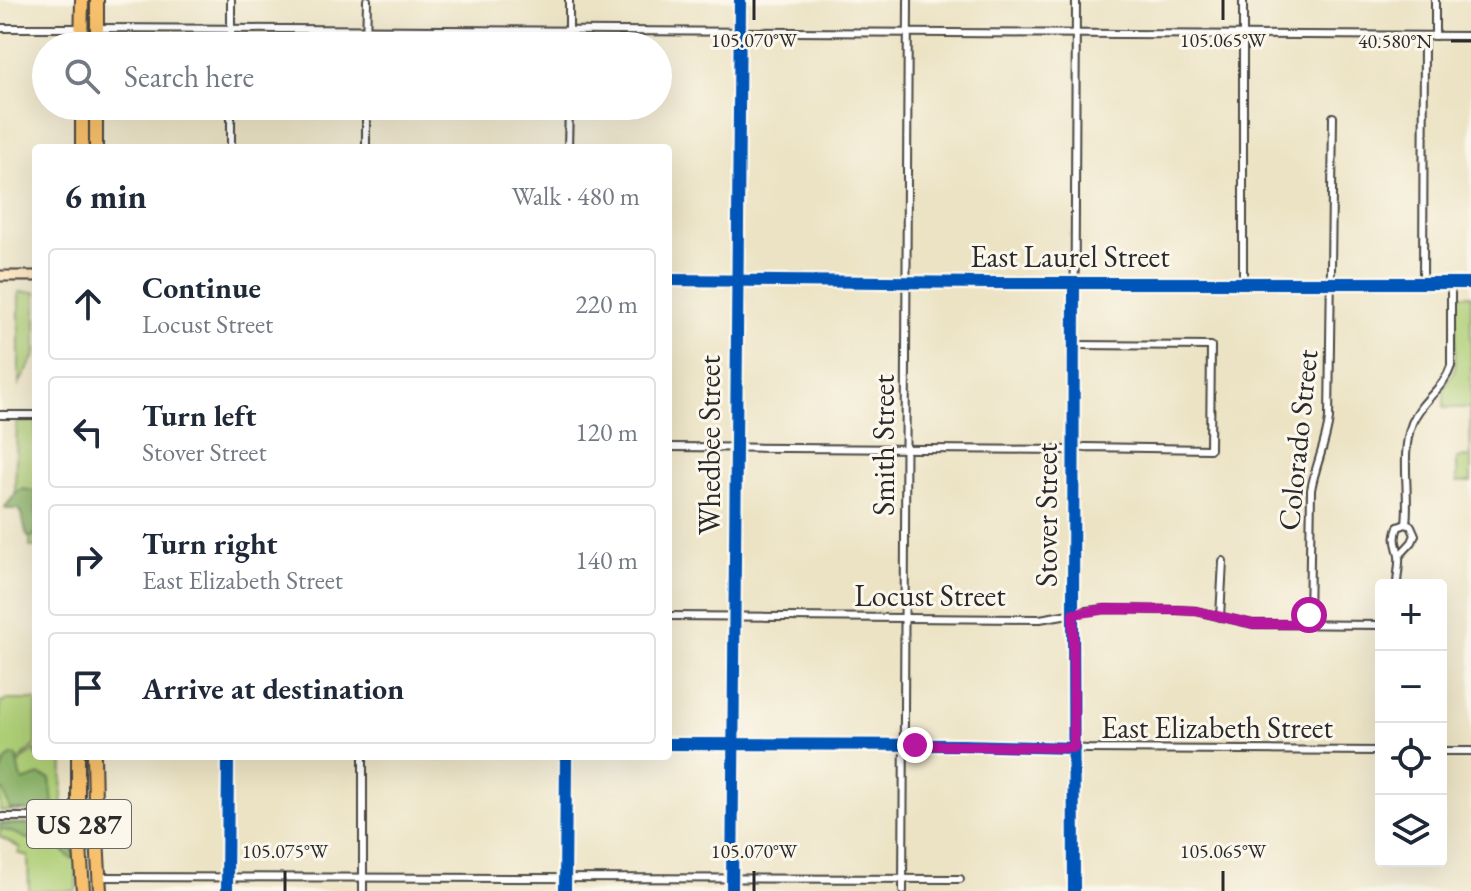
<!DOCTYPE html>
<meta charset="utf-8">
<style>
body{margin:0;font-family:"EB Garamond",serif;background:#f6f6f7;color:#1f2937}
.controls{position:absolute;right:24px;bottom:24px;display:grid;overflow:hidden;border-radius:8px;box-shadow:0 8px 32px #0002}
.controls button{width:72px;height:72px;display:grid;place-items:center;padding:0;border:0;border-bottom:2px solid #e0e1e3;background:#fff;color:#1f2937;font:40px sans-serif}
.stop{position:absolute;width:24px;height:24px;margin:-18px;border:6px solid #b5179e;border-radius:50%;background:#fff}
.stop.end{background:#b5179e;border-color:#fff;box-shadow:0 2px 8px #0008}
.list{margin:0;padding:0;list-style:none}
h2{display:flex;justify-content:space-between;align-items:center;height:104px;margin:0;padding:0 32px;font-size:34px}
h2 small{font-size:26px;font-weight:400;color:#747a83}
.list li{display:grid;grid-template-columns:52px 1fr auto;gap:24px;align-items:center;box-sizing:border-box;height:112px;margin:0 16px 16px;padding:0 16px;border:2px solid #e0e1e3;border-radius:8px}
.list b{display:block;font-size:30px;white-space:nowrap}
.list p{margin:0;font-size:26px;white-space:nowrap;color:#747a83}
.list em{font-size:26px;font-style:normal;color:#747a83}
.icon{flex:none;width:44px;height:44px;fill:none;stroke:currentColor;stroke-width:2;stroke-linecap:round;stroke-linejoin:round}
.map{position:relative;flex:none;width:1471px;height:891px;overflow:hidden}
.search{position:absolute;background:#fff;box-shadow:0 8px 32px #0002;left:32px;top:32px;width:640px;height:88px;display:flex;align-items:center;gap:20px;box-sizing:border-box;padding:0 28px;border-radius:44px;color:#747a83;font-size:30px}
.panel{position:absolute;background:#fff;box-shadow:0 8px 32px #0002;left:32px;top:144px;width:640px;height:616px;border-radius:8px}
.map>svg:first-child{display:block}
</style>
<div class="map">
<svg width="1471" height="891" viewBox="0 0 1471 891">
<rect width="100%" height="100%" fill="#fbf7ec"/>
<filter id="ink" filterUnits="userSpaceOnUse"><feTurbulence type="fractalNoise" baseFrequency=".0125" numOctaves="2"/><feDisplacementMap in="SourceGraphic" scale="16" xChannelSelector="R" yChannelSelector="G"/><feConvolveMatrix kernelMatrix="1 2 1 2 8 2 1 2 1" color-interpolation-filters="sRGB"/></filter>
<filter id="wash" filterUnits="userSpaceOnUse"><feTurbulence type="fractalNoise" baseFrequency=".006" numOctaves="4" result="noise"/><feDisplacementMap in="SourceGraphic" scale="32" xChannelSelector="R" yChannelSelector="G"/><feGaussianBlur stdDeviation="1.8" result="paint"/><feColorMatrix in="noise" values="0 0 0 0 0 0 0 0 0 0 0 0 0 0 0 0 0 1.4 0 .05"/><feComposite in="paint" operator="in"/></filter>
<g filter="url(#wash)">
<rect width="100%" height="100%" fill="#ece3c4"/>
<g fill="#aece76" stroke="#6c7c50" stroke-width="2">
<path d="M19,292H36V354L19,384Z"/>
<path d="M1462,295H1471V482H1457V458L1471,457L1470,408H1444V389L1455,369L1456,299Z"/>
<path d="M17,422H36V547H30L31,519L15,496Z"/>
<path d="M4,700H36V745L13,765L0,782V702H4Z"/>
<path d="M36,749V756H63L62,811H0V786L22,760Z"/>
<path d="M0,823L61,825L69,827L77,864L76,891H29L28,856L18,853L20,848L0,837Z"/>
</g>
<g fill="#8ab167" stroke="#5a6e49" stroke-width="2">
<path d="M25,489L36,492V532L32,537H28C23,527 25,517 18,509H6L5,507L18,491Z"/>
<path d="M12,755L16,756L20,776L23,781L40,775L50,779L53,804L46,813L10,809L3,790H0C0,776 0,764 12,755Z"/>
<path d="M0,824L60,825L62,838L73,850L74,859L69,857L56,843C52,843 47,844 42,844C30,842 15,831 0,829Z"/>
</g>
</g>
<g filter="url(#ink)">
<g fill="none" stroke-linecap="round" stroke-linejoin="round">
<g stroke="#484742" stroke-width="10">
<g id="street">
<path d="M1435,0V36"/>
<path d="M0,28H81"/>
<path d="M97,28L1471,36"/>
<path d="M231,46V0"/>
<path d="M366,46L367,0"/>
<path d="M569,46V0"/>
<path d="M231,148V106"/>
<path d="M366,148V106"/>
<path d="M568,148L569,106"/>
<path d="M668,280L990,283H1471"/>
<path d="M1243,283V0"/>
<path d="M1423,283L1424,36"/>
<path d="M0,415H36"/>
<path d="M668,447L1073,450L1085,447L1210,449L1211,346L1074,345"/>
<path d="M1406,524C1410,491 1400,455 1412,423C1421,400 1444,389 1451,366V283"/>
<path d="M1397,585C1397,576 1400,564 1399,556C1397,543 1393,541 1398,527L1406,524L1411,526L1415,535L1412,542L1399,556"/>
<path d="M668,616L1040,619L1086,611L1106,609L1177,610L1196,611L1253,624L1381,625"/>
<path d="M1220,617L1223,561"/>
<path d="M1309,624L1311,490C1315,466 1326,444 1329,419L1333,117"/>
<path d="M668,744L962,745L1056,747L1088,749L1381,751"/>
<path d="M1441,751H1471"/>
<path d="M0,817H78"/>
<path d="M100,877L960,879"/>
<path d="M227,891L228,756"/>
<path d="M363,891V756"/>
<path d="M565,891L566,756"/>
<path d="M732,891L740,0"/>
<path d="M903,891L908,0"/>
<path d="M1074,891L1073,605L1076,0"/>
</g>
</g>
<g stroke="#484742" stroke-width="13">
<path id="secondary" d="M0,276H36"/>
</g>
<g stroke="#484742" stroke-width="16">
<g id="highway">
<path d="M81,46L82,0"/>
<path d="M97,46V0"/>
<path d="M96,106V148"/>
<path d="M82,148V106"/>
<path d="M78,756V817L83,891"/>
<path d="M94,756L95,802L100,891"/>
</g>
</g>
<use href="#street" stroke="#fff" stroke-width="6"/>
<use href="#secondary" stroke="#fce6c4" stroke-width="9"/>
<use href="#highway" stroke="#f7c06c" stroke-width="12"/>
<g stroke="#fbf7ec" stroke-width="17">
<g id="cycleway">
<path d="M668,280L990,283H1471"/>
<path d="M1074,283L1073,614L1074,891"/>
<path d="M668,744L962,745L1074,748"/>
<path d="M227,891L228,756"/>
<path d="M565,891L566,756"/>
<path d="M732,891L740,0"/>
</g>
</g>
<use href="#cycleway" stroke="#0057b8" stroke-width="12"/>
</g>
</g>
<g fill="none" stroke-linecap="round" stroke-linejoin="round" filter="url(#ink)">
<path stroke="#b5179e" stroke-width="10" d="M915,745L1074,748L1073,614L1106,609L1177,610L1196,611L1253,624H1309V615"/>
</g>
<path fill="none" stroke="#2b2b2b" stroke-width="3" d="M754,0V20M1223,0V20M1451,41H1471M285,871V891M754,871V891M1223,871V891"/>
<g text-anchor="middle" stroke-width="6" stroke-linejoin="round" paint-order="stroke">
<rect fill="#fbf7ec" stroke="#696865" stroke-width="2" x="27" y="800" width="104" height="48" rx="6"/>
<g font-size="28" font-weight="bold" fill="#2b2b2b">
<text x="79" y="834">US 287</text>
</g>
<g font-size="30" fill="#2b2b2b" stroke="#fbf7ec">
<text x="1070" y="267">East Laurel Street</text>
<text transform="translate(1298 440) rotate(-84)" y="10">Colorado Street</text>
<text transform="translate(710 445) rotate(-90)" y="10">Whedbee Street</text>
<text transform="translate(884 445) rotate(-90)" y="10">Smith Street</text>
<text transform="translate(1047 515) rotate(-90)" y="10">Stover Street</text>
<text x="930" y="606">Locust Street</text>
<text x="1217" y="738">East Elizabeth Street</text>
</g>
</g>
<g font-size="20" text-anchor="middle" fill="#2b2b2b" stroke="#fbf7ec" stroke-width="6" stroke-linejoin="round" paint-order="stroke">
<text x="754" y="47">105.070°W</text>
<text x="1223" y="47">105.065°W</text>
<text x="1395" y="48">40.580°N</text>
<text x="285" y="858">105.075°W</text>
<text x="754" y="858">105.070°W</text>
<text x="1223" y="858">105.065°W</text>
</g>
</svg>
<div class="controls">
<button>+</button>
<button>−</button>
<button><svg class="icon" aria-label="locate" viewBox="0 0 24 24"><circle cx="12" cy="12" r="6"/><path d="M12 2v4M12 18v4M2 12h4M18 12h4"/></svg></button>
<button><svg class="icon" aria-label="layers" viewBox="0 0 24 24"><path d="M12 4l9 5-9 5-9-5zM3 14l9 5 9-5"/></svg></button>
</div>
<div class="stop" style="left:1309px;top:615px"></div>
<div class="stop end" style="left:915px;top:745px"></div>
<div class="search"><svg class="icon" aria-label="search" viewBox="0 0 24 24"><circle cx="10" cy="10" r="6"/><path d="M15 15l6 6"/></svg>Search here</div>
<section class="panel">
<h2>6 min<small>Walk · 480 m</small></h2>
<ul class="list">
<li><svg class="icon" aria-label="ahead" viewBox="0 0 24 24"><path d="M12 20V5M6 11l6-6 6 6"/></svg><div><b>Continue</b><p>Locust Street</p></div><em>220 m</em></li>
<li><svg class="icon" aria-label="left" viewBox="0 0 24 24"><path d="M17 20v-9H6M10 6l-5 5 5 5"/></svg><div><b>Turn left</b><p>Stover Street</p></div><em>120 m</em></li>
<li><svg class="icon" aria-label="right" viewBox="0 0 24 24"><path d="M7 20v-9h11M14 6l5 5-5 5"/></svg><div><b>Turn right</b><p>East Elizabeth Street</p></div><em>140 m</em></li>
<li><svg class="icon" aria-label="arrive" viewBox="0 0 24 24"><path d="M6 21V4h12l-3 4 3 4H6"/></svg><div><b>Arrive at destination</b></div></li>
</ul>
</section>
</div>
